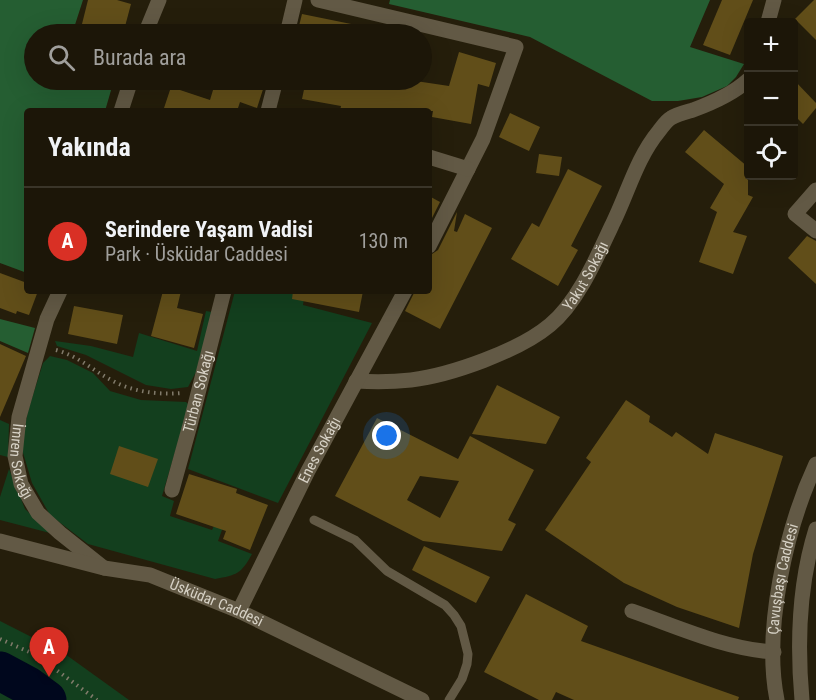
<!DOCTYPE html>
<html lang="tr">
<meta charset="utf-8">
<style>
body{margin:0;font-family:"Roboto Condensed",sans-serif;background:#292316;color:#f1f3f6}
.controls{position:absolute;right:18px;top:18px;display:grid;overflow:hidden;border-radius:6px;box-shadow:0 6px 24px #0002}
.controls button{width:54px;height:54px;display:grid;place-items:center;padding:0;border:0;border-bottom:2px solid #3a3529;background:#1c1608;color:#f1f3f6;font:30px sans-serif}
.you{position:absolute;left:387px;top:436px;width:21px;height:21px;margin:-15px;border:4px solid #fff;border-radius:50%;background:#1a73e8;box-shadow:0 0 0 9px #1a73e833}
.badge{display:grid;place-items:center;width:39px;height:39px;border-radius:50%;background:#d93025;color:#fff;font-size:20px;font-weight:700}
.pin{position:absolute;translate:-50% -50px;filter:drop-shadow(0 2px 3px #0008)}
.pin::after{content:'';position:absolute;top:32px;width:21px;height:18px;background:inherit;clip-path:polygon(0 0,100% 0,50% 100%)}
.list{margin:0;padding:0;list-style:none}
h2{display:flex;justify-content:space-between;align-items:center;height:78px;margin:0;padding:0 24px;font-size:26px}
h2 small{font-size:20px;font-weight:400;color:#a09f9c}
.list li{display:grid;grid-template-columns:39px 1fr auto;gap:18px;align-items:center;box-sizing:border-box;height:108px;padding:0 24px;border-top:2px solid #3a3529}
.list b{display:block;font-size:22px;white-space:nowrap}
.list p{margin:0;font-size:20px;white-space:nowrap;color:#a09f9c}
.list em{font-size:20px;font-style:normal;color:#a09f9c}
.icon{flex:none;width:33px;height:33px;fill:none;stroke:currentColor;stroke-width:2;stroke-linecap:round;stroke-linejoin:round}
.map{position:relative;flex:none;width:816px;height:700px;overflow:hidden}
.search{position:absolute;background:#1c1608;box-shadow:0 6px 24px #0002;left:24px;top:24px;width:408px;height:66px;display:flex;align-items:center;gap:15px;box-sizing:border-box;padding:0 21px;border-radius:33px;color:#a09f9c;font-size:22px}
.panel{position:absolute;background:#1c1608;box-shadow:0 6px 24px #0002;left:24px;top:108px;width:408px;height:186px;border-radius:6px}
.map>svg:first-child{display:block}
</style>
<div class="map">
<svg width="816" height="700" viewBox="0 0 816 700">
<rect width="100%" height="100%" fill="#251e0b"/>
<g fill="#133f1e">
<path d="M235,291H305L303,305L372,323L278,503L188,469Z"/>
<path d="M206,311L212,312L196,372L188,387L171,389L146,385L86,355L57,346L55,341L91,346L133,357L139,333L197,351Z"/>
<path d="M50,356L67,360L93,373L110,391L141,400L186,402L189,405L162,496L174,501L170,516L212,530L220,514L227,516L218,541L252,554C241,574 237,575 215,579L88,544L50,515L32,483L21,446L28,411L43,363Z"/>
<path d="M0,420L9,424L8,457L0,455Z"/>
<path d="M9,469L25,509L50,533L0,520V497Z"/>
<path d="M0,621L65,654L129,700H0Z"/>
</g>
<g fill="#255e32">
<path d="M0,0H83L72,34H34V80H114L105,111H27V273L0,263Z"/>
<path d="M390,0H710L690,47L744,64L736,77L727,86L702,97L678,101H652L530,37L389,4Z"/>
<path d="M0,319L35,328L28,353L0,341Z"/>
</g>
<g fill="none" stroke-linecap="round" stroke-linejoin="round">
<path stroke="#00071d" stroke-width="39" d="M0,671L28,686L47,700"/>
</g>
<g fill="#614e19" fill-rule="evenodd">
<path d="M88,0H117L131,4L123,34H91L80,32Z"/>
<path d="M722,0H753L730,55L703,45Z"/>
<path d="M814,0H816V40L795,19Z"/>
<path d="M302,14L361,26V34H297Z"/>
<path d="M459,52L496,63L489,87L478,84L471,124L432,117L433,111H340L341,106L302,99L306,80H409L449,86Z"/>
<path d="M216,80H266L257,108L240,102L237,111H163L171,87L210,100Z"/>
<path d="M794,80L816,103V108L803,124L794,115Z"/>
<path d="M510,113L540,127L529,151L499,137Z"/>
<path d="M704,130L748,167V195L753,197L733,232L747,236L733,274L699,262L717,212L710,208L724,184L685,152Z"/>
<path d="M539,154L562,157L559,176L536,173Z"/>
<path d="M568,169L602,186L571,246L578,250L558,286L511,259L532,223L539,227Z"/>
<path d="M429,196L440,202L429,224Z"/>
<path d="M457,212L454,231L457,232L465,214L492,228L440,329L405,311L415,291H429V256L438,250Z"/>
<path d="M807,236L816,241V284L788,258Z"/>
<path d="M0,273L27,283V291H38L29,315L17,311L16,314L0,308Z"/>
<path d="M163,291H181L177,308L203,314L194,348L151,336Z"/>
<path d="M293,291H363L359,312L292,299Z"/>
<path d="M74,306L123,315L117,344L68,334Z"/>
<path d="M0,344L26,356L0,417Z"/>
<path d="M497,385L560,417L546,444L472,434Z"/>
<path d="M626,400L650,416L649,422L672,437L676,432L708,454L715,433L783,456L753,554L739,628L677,607L624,583L545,530L591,462L586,458Z"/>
<path d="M377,418L458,459L470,436L534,470L508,520L516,524L502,551L423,541L335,496ZM420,476L459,481L440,518L407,500Z"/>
<path d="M119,446L158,459L148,487L110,474Z"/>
<path d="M189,474L237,489L236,493L268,505L250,550L223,539L226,531L176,514Z"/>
<path d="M424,546L490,577L476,603L412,570Z"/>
<path d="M526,594L588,626L581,641L739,697L738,700H574L556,692L552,700H539L484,672Z"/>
</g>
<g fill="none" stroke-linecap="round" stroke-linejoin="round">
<g stroke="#817b6b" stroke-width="4" stroke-dasharray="1.5 4.5" stroke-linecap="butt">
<path d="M56,350C79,356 93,371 113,381C133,392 159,395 182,393"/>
<path d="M0,639L36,655L97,700"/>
</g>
<path stroke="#625945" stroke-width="9" d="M314,520L355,540L387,571L445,605L454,615L461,626L468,654L467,664L462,679L449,700"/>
<g stroke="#625945" stroke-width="15">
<path d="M318,0L516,47L483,139L429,246"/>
<path d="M768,22L774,0"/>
<path d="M145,34L159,0"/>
<path d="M287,34L295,0"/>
<path d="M121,111L131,80"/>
<path d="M268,111L276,80"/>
<path d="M429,157L468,169"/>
<path d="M816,190L795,214L816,231"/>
<path id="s1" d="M60,291L47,319L19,417L15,456L21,484L38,513L60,533L104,568"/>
<path id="s2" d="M356,381C374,382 392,382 411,380C451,375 519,351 550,325C578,302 597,257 612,225C628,193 636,159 659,131C662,127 667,120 671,118C677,114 686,112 693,110C712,103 733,94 748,80"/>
<path id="s3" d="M172,490L190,425L224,291"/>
<path id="s4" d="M239,611L308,471L405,291"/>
<path d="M632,611C678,627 725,649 774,652"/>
</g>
<path stroke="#625945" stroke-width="15" id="s5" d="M0,541L104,568L150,575L239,611L422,700"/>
<g stroke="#625945" stroke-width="15">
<path id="s6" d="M777,700C763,630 786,528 816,464"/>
<path d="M802,700C797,644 799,583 816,529"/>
</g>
</g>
<g text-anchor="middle" stroke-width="4.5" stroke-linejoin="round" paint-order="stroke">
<g font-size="15" fill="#d7d2c6" stroke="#0b0803">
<text dy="5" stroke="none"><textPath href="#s2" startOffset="267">Yakut Sokağı</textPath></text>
<text dy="5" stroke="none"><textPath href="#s3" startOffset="102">Türban Sokağı</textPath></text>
<text dy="5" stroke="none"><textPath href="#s4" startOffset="180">Enes Sokağı</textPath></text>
<text dy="5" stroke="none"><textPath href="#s1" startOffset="178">İmren Sokağı</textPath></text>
<text dy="5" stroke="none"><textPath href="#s6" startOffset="122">Çavuşbaşı Caddesi</textPath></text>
<text dy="5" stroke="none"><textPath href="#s5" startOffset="226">Üsküdar Caddesi</textPath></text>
</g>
</g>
</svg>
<div class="controls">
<button>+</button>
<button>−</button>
<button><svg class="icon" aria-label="locate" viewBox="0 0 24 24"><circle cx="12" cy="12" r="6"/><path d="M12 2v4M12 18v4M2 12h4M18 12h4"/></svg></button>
</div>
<div class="you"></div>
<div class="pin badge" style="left:49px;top:677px">A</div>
<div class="search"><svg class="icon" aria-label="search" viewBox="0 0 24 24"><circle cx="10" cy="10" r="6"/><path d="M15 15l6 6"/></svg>Burada ara</div>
<section class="panel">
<h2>Yakında<small></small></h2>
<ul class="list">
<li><span class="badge">A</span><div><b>Serindere Yaşam Vadisi</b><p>Park · Üsküdar Caddesi</p></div><em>130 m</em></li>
</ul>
</section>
</div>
